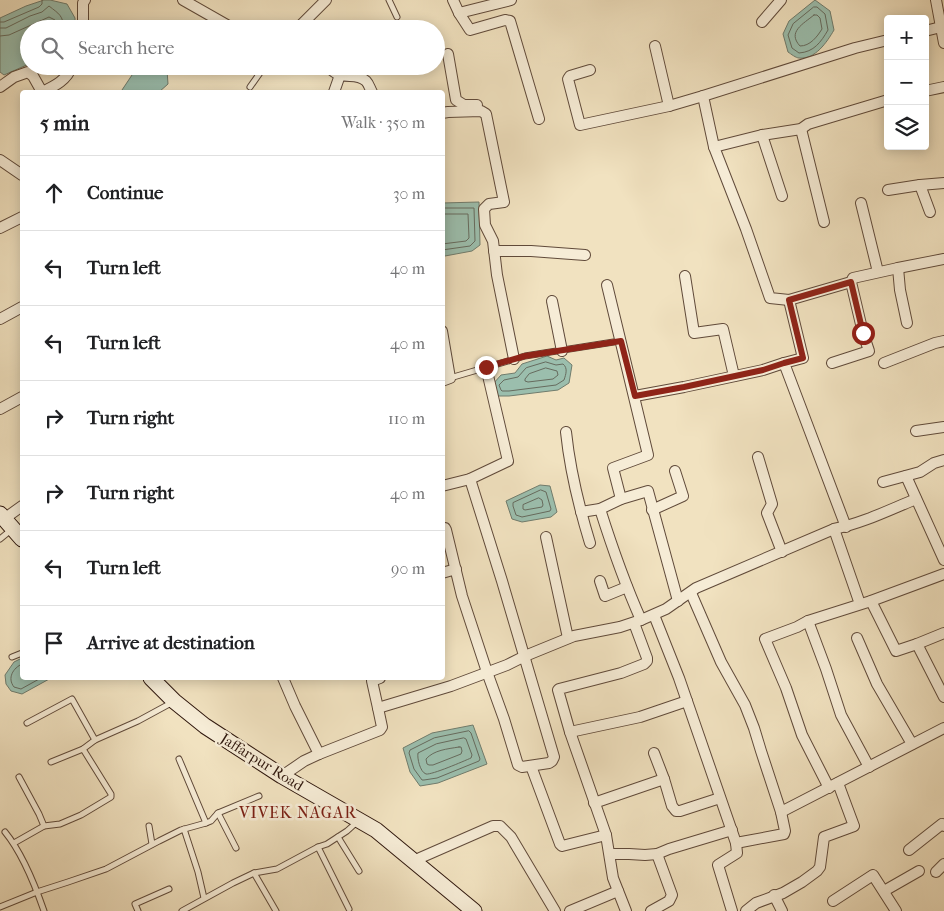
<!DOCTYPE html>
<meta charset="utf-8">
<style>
body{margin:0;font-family:"IM FELL French Canon",serif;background:#f6f6f6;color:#202124}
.controls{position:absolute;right:15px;top:15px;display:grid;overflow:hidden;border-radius:5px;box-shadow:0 2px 12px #0003}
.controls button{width:45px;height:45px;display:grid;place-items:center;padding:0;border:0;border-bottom:1px solid #e0e0e0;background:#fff;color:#202124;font:25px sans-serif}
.stop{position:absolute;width:15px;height:15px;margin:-11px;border:4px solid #8f2418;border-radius:50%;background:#fff}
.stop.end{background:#8f2418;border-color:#fff;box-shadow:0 1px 5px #0008}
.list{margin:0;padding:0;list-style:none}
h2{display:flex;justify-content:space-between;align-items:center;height:65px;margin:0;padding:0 20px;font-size:21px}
h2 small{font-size:16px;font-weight:400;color:#757577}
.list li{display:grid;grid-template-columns:32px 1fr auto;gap:15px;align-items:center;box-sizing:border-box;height:75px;padding:0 20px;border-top:1px solid #e0e0e0}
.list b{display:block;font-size:19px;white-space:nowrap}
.list em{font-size:16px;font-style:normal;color:#757577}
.icon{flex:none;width:28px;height:28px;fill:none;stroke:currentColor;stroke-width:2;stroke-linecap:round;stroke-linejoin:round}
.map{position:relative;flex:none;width:944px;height:911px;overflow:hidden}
.search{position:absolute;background:#fff;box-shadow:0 2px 12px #0003;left:20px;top:20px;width:425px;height:55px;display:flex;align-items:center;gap:12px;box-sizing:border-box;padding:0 18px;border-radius:28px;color:#757577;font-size:19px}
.panel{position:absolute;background:#fff;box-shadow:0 2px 12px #0003;left:20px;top:90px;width:425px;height:590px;border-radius:5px}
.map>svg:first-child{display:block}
</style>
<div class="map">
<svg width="944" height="911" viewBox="0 0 944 911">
<rect width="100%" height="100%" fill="#f1e2c0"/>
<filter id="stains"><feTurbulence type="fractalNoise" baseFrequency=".004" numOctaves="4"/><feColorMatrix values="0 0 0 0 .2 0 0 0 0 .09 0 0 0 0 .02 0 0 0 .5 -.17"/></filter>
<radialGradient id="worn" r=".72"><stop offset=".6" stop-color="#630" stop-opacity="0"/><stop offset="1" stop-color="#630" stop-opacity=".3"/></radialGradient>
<g fill="#9bbead" stroke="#707c6d">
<path d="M44,0H50L67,4L75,18V29H29V64L4,75L0,72V18L26,6Z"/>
<path d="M815,0L830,11L834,30C827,42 815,60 799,58C796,58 791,54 788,52L783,34L789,21Z"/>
<path d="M143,66H157L167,70L168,84L159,92H124L122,90L134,72Z"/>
<path d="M479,202L480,245L472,251L445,256L443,255L442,203Z"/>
<path d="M547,356L556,360L564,358L572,365L569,383L558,390L509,396H497L493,384L501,375L515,373L522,364Z"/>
<path d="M540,485L550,486L557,512L551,517L522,522L512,519L506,501Z"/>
<path d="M22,658V678H51L22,694L11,691L6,684L5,675L14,662Z"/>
<path d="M473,725L487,764L438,783L420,786L410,772L403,748L432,733Z"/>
</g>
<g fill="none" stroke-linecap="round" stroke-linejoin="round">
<g stroke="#666b5e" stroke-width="1">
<path d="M814,7H817L825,14L828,30C821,42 814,52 799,53L792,48L788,35L793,24Z"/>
<path d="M814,15H817L820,18L822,29C817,37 810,46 800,46C787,32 803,24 814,15Z"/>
<path d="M0,22H4L39,7L42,4V0"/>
<path d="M0,28H6L30,16L42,12L49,6C59,14 63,15 64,29"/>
<path d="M0,36L9,35L49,17L55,20L56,29"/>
<path d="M442,208H474L475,241L470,246L442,250"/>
<path d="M442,214H468L469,238L466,241L442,244"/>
<path d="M546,362L556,365L563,364C568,368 566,374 564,380L556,385L509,391H502L501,390L499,385L504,380L518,377L526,368Z"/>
<path d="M546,368L557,371L558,375L553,379L528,382L525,381V379L529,374Z"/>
<path d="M541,490L546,492L551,509L550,511L522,517L516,515L513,506V503Z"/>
<path d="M539,498L542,500L543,505L542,507L525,510L523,509V505Z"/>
<path d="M22,664C13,668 7,678 14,687L21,689L41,678"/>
<path d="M469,731L471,733L480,759L479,761L437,778L424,780H422L414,769L409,753L410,750L434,738Z"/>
<path d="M464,738L466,739L472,755L471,758C464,761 432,775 426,774C420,772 417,758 418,753L436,744Z"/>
<path d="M459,747H461L462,751L461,754L433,765H429L427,764L426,759C434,750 447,749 459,747Z"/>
</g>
<g stroke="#604a3a" stroke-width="7">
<g id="lane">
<path d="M389,0L397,17"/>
<path d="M250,87L262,70L265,66"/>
<path d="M450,378L525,356L620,341"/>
<path d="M0,539L11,530"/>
<path d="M12,657L22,653"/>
<path d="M27,723L72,699L95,740"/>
<path d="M179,759L206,823"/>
<path d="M51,762L83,749L95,740L138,721L173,702"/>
<path d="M19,777L39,814L44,826"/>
<path d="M218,813L236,848"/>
<path d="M149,826L152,844"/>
<path d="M184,829L198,872L204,898"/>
<path d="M5,832C23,854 35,885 44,911"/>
<path d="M338,837L359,871"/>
<path d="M14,843L44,826L60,824L81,815L111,797V794L83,749"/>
<path d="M318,847L349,909"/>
<path d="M254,873L276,911"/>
<path d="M0,907L37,892L68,882L106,869L159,841L181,830L206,823L211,821L218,813L259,796"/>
<path d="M138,911L135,904L169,889"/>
<path d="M182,911L233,883L254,873L277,869L318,847L327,844L347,831L357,822"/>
</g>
</g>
<g stroke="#604a3a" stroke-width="12">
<g id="street">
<path d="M183,0L234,29"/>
<path d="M453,0L459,13L470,30L505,20L510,21L539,119"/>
<path d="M936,0L944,43"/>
<path d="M459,13L511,0"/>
<path d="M762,22L781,0"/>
<path d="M83,29V3L85,0"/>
<path d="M297,29L326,0"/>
<path d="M925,31L941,27"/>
<path d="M888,40L855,48L703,96L714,147L746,229L770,298L789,300L851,282L853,278L898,268L944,259"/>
<path d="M655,46L669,106"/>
<path d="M448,54L456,100L464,105H477"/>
<path d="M327,66C331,70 336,74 341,75C350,77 359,74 366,81C369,84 370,89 372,92"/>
<path d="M590,70L570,76L568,79L580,125L669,106L703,96"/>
<path d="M0,87L14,77L28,72L33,76L42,92"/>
<path d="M925,91L944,87"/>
<path d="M42,92C55,86 67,80 72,66"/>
<path d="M334,92L340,75"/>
<path d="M442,113L448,112L481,111L486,114L504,202L489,204L484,209L485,225L493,241L497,275L514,359"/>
<path d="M801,129L824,222"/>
<path d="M762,135L782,196"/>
<path d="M714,147L762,135L801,129L808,124L888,100"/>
<path d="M0,160L22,175"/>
<path d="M920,185L930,212"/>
<path d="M888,190L920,185L944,183"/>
<path d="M861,203L878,272"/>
<path d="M0,228L22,217"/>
<path d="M494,251H531L585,255"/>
<path d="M898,268L900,290L907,323"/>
<path d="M685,276L694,333L723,329L734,376"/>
<path d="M607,285L648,455L613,468L621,499"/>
<path d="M789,300L803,358L784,363L846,527"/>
<path d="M552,301L562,351"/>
<path d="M0,319L22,307"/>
<path d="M442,331L450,378L442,381"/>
<path d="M832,363L869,351L863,333L851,282"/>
<path d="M884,363L935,343L944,341"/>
<path d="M635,396L684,387L763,370L784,363"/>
<path d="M0,409L22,397"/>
<path d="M916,431L944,427"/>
<path d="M566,432C570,470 579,507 590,543"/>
<path d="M758,457L772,504L767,513L782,552"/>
<path d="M906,476L944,560"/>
<path d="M883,482L920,472L934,463L944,460"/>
<path d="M442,486L470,479L508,461L486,367"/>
<path d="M600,509C612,547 625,584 641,620"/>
<path d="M652,510L683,496L675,471"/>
<path d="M581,512L600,509L621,499L648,491L678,601"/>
<path d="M4,519L22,506"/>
<path d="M442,528H445L446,530L462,596L487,672L504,719L518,765L522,767L549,763L552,761L554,757L502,581L470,479"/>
<path d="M834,529L860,604"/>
<path d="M546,537L568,638"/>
<path d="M442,573L456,569"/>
<path d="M600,581L605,596L627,587"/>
<path d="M871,601L896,651L917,644L944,633"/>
<path d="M654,615L679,678L736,843L784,834L785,831L781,812L761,751L754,728L745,705L721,662L691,593"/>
<path d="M808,621L826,669L841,715L869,767"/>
<path d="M857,638L877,684L912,744"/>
<path d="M917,644L944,697"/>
<path d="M283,678L295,706L319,754"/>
<path d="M378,708L372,681L380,678"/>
<path d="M570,732L640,717L687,701"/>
<path d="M654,753L664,779L672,806L676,811H680L720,798"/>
<path d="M531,766L560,844L562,846L606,835"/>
<path d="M282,776L304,761L319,754L380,730L382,727L378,708L451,686L507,665L525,656L574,636L620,627L641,620L666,609L696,588L834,529C863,523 889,510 916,499"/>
<path d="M829,788L802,735L786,688L765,639L797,627L808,621L871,601L944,574"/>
<path d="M594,803L664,779"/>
<path d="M781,812L944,728"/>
<path d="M909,850L942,824L944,826"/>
<path d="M610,854H629L645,855L657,854L669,849L732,830"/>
<path d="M413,861L493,826H500L511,837L555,911"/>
<path d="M936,872L944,864"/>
<path d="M884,891L919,871"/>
<path d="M774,895L782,911"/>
<path d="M833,901L873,875L896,911"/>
<path d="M570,911L618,891"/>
<path d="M626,911L613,878L606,835L570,732L558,690L559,689L621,673L644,664L647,661V658L634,623"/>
<path d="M651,911L669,901L672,895L657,854"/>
<path d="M732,911L718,865L737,853L736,843"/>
<path d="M746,911L756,903L783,893L802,882L817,871L820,867L824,837L854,826L838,783"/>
</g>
</g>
<g stroke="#30180e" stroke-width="17">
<g id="secondary">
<path d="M0,514L22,539"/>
<path d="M151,678L174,701L205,726L282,776L376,830L474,911"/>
</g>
</g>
<use href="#lane" stroke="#f6ecd6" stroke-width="5"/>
<use href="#street" stroke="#f6ecd6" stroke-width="10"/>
<use href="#secondary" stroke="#f6ecd6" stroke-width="15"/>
</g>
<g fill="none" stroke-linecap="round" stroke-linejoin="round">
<path stroke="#8f2418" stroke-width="6" d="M486,367L525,356L621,341L635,396L684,387L763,370L784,363L803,358L789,300L851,282L863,333"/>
</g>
<g text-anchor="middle" stroke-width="5" stroke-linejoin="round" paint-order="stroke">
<g font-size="15" fill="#30180e" stroke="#f6ecd6">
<text transform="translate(262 762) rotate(32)" y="5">Jaffarpur Road</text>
</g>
<g font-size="16" letter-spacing="1" fill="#7a1f14" stroke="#f6ecd6">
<text x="298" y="818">VIVEK NAGAR</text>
</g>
</g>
<rect width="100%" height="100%" filter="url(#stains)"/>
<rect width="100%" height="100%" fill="url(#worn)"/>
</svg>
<div class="controls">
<button>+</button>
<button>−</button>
<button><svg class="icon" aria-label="layers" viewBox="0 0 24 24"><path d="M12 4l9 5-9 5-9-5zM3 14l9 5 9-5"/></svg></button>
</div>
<div class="stop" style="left:863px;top:333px"></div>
<div class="stop end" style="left:486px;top:367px"></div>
<div class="search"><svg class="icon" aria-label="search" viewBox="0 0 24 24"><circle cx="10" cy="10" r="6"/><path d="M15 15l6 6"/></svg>Search here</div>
<section class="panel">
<h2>5 min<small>Walk · 350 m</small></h2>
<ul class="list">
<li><svg class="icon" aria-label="ahead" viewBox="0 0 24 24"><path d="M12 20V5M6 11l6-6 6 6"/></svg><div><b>Continue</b></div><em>30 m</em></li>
<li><svg class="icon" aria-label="left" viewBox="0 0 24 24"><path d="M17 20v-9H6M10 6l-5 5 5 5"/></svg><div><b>Turn left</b></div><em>40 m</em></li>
<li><svg class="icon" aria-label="left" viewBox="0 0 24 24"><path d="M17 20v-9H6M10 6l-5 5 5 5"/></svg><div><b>Turn left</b></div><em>40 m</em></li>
<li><svg class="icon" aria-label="right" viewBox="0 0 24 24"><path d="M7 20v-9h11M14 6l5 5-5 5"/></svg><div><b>Turn right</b></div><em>110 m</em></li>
<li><svg class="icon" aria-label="right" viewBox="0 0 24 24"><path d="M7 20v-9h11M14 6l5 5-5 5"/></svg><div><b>Turn right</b></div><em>40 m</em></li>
<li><svg class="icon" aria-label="left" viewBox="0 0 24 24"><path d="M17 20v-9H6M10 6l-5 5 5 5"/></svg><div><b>Turn left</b></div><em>90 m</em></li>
<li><svg class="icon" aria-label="arrive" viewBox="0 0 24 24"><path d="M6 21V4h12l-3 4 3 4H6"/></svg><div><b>Arrive at destination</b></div></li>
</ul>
</section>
</div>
